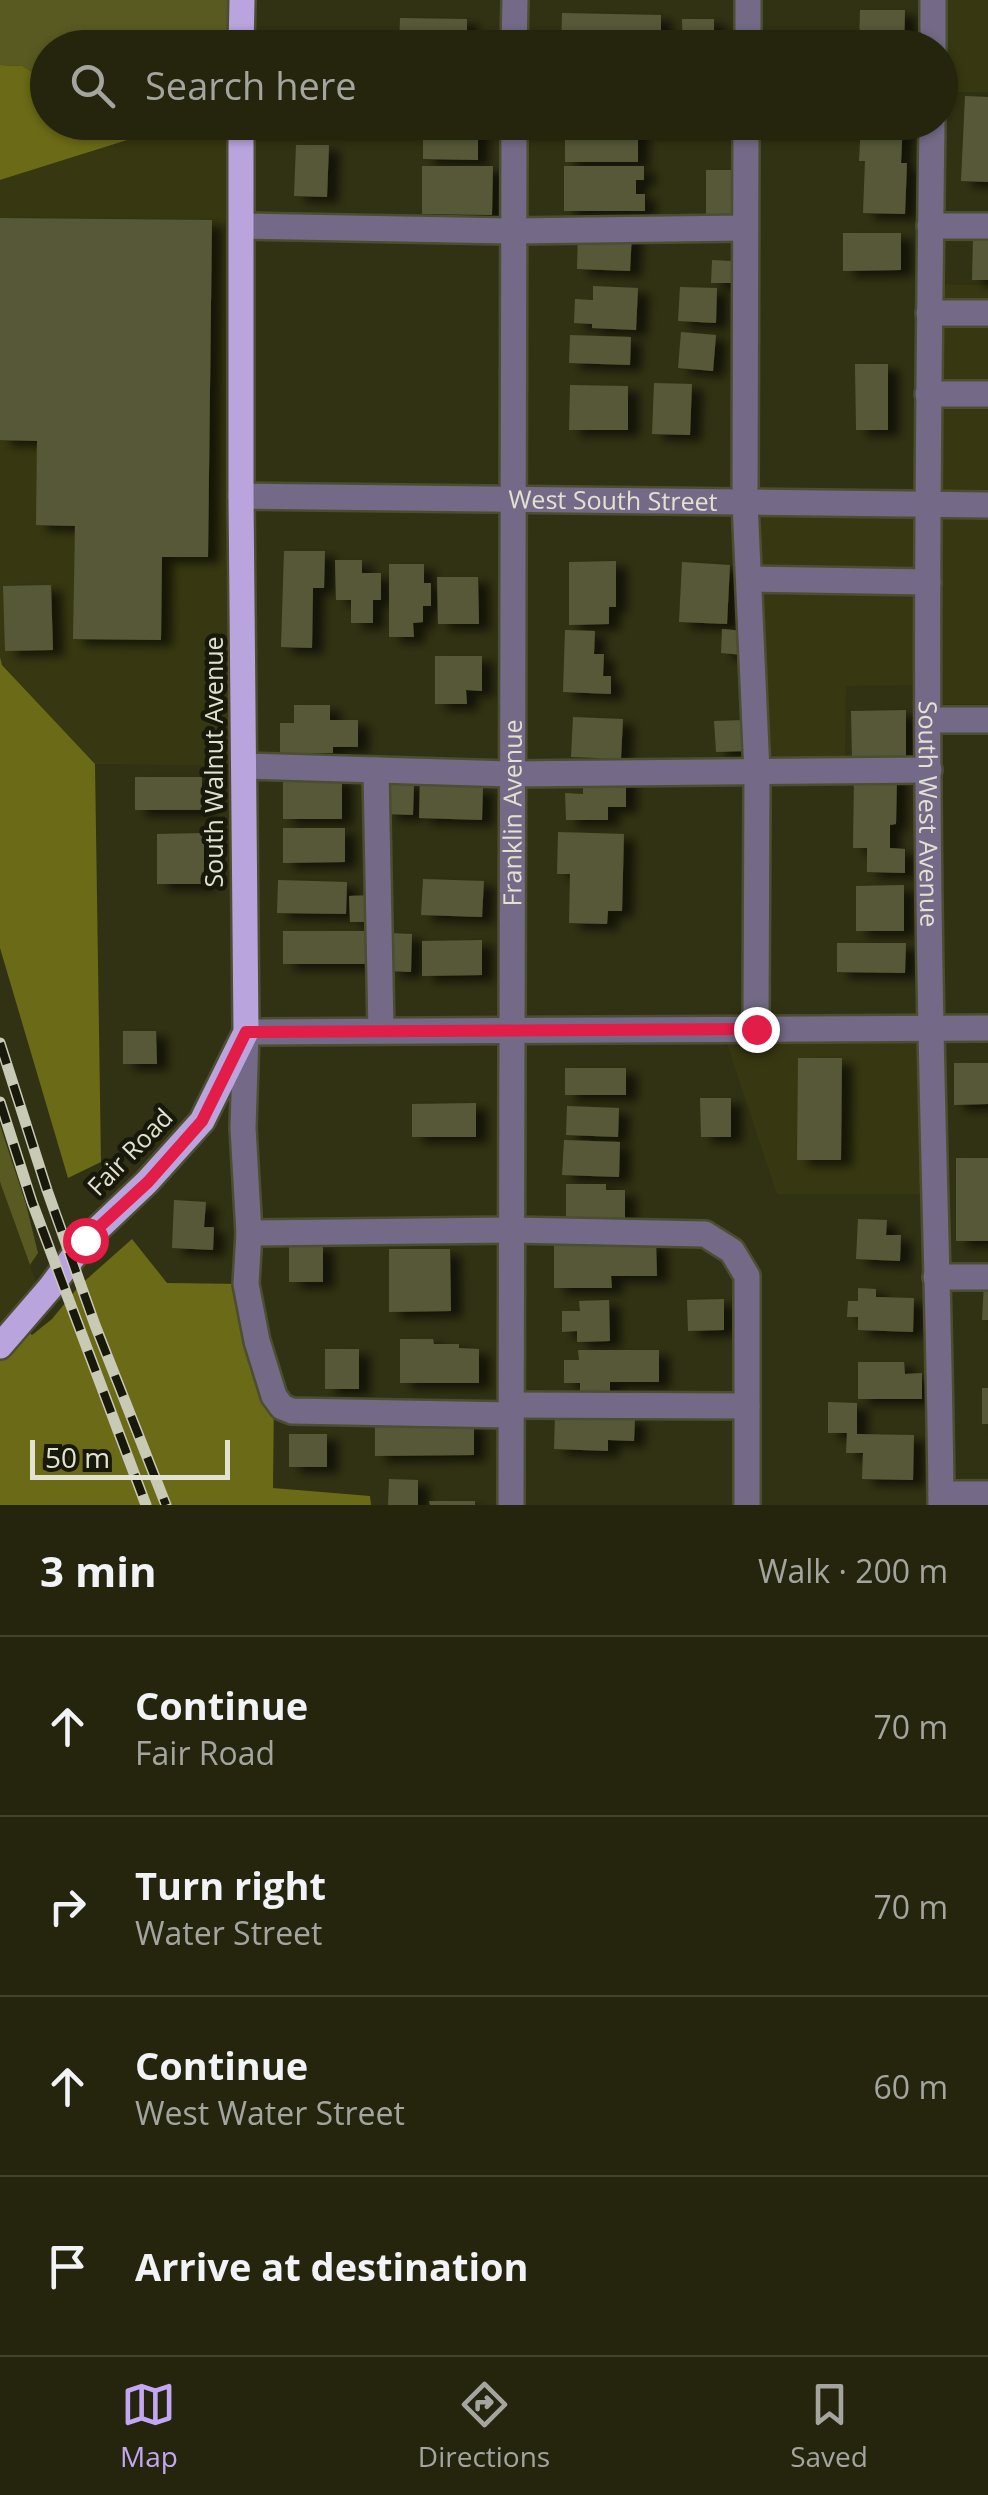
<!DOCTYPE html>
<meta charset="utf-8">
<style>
body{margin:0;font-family:"Open Sans",sans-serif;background:#2d2d17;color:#f1f3f6}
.scale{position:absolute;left:30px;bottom:25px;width:200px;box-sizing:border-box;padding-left:10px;border:5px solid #e1e2d0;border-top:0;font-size:28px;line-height:35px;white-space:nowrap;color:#e1e2d0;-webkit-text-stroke:8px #18180b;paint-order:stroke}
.stop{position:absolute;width:30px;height:30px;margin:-22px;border:8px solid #e11d48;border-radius:50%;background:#fff}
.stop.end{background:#e11d48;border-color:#fff;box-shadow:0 2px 10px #0008}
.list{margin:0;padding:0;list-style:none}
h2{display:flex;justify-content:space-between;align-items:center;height:130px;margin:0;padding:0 40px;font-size:42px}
h2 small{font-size:32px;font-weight:400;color:#a3a59e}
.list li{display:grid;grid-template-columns:65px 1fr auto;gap:30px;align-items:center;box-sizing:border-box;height:180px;padding:0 40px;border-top:2px solid #42422e}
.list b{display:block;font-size:38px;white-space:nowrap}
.list p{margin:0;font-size:32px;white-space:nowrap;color:#a3a59e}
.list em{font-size:32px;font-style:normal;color:#a3a59e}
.icon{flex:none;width:55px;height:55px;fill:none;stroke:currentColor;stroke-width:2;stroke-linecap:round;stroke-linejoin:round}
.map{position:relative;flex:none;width:988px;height:1505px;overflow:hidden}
.search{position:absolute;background:#25250e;box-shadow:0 2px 8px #0004;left:30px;right:30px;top:30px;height:110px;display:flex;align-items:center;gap:25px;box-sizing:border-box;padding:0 35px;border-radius:55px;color:#a3a59e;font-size:38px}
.sheet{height:850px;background:#25250e}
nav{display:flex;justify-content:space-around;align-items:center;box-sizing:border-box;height:140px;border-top:2px solid #42422e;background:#25250e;font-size:28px;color:#a3a59e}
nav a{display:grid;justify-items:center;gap:5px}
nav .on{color:#c3a7f2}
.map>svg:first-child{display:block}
</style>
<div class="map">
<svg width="988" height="1505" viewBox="0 0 988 1505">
<defs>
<filter id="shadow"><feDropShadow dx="11" dy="6" stdDeviation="5" flood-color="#0009"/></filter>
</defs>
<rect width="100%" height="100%" fill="#313113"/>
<g fill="#373711">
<path d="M933,0H988V92H941L940,48Z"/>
<path d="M143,135L241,141L244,766L95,764L2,664L0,657V180Z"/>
<path d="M930,284L988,285V704H928L927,685L846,686L845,771L757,772L745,502L927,504Z"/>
<path d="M931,1027L935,1194H777L722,1029Z"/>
<path d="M0,1182L42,1299L0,1346Z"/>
</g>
<g fill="#595a22">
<path d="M0,0H242L241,47L48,48L47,80L22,66L0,65Z"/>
<path d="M122,123H241V141L143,135Z"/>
<path d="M0,1125L26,1204L38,1253L30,1265L0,1182Z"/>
</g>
<g fill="#6a6a17">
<path d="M0,65L22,66L47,80L48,122L122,123L143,135L0,180Z"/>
<path d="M0,657L2,665L95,764L101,1162L68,1178L0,948Z"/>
<path d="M132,1239L167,1283L246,1284L274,1396L273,1488L370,1496L371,1505H0V1346L20,1325L32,1335L52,1319L79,1286Z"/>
</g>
<g fill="#575839" filter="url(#shadow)">
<path d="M860,10H905L904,48H859Z"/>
<path d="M562,13L661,15V48H561Z"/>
<path d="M400,18L467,19V48H399Z"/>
<path d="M682,19H714V30H732V48H683Z"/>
<path d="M965,96L988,97V182L961,181Z"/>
<path d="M423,122H478V160L423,159Z"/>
<rect x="565" y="122" width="73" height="40"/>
<path d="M861,122H903L901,163H907L905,214L863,213L865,161H859Z"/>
<path d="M296,145H329L327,197L294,196Z"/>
<path d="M422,166H493L492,215L422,214Z"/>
<path d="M564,166H644V180H636V194H645V211H564Z"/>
<path d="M706,170H742V218L706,217Z"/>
<path d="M0,218L212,220L208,557H162L161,640L73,639L75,526L36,525L37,441L0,440Z"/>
<path d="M578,231L632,233L630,271L577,269Z"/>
<path d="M843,233H901V270L843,271Z"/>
<path d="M973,236L988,237V280H972Z"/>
<path d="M712,260L733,261L732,283H711Z"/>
<path d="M593,286L638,288L636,330L592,328V324L574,323L575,299L593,300Z"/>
<path d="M680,287L717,288L716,323L678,321Z"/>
<path d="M681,332L716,335L713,371L678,368Z"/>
<path d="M570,335L631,337L630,365L569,363Z"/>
<path d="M855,364H888V430H856Z"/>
<path d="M654,383L692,384L690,435L652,434Z"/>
<path d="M570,385L628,386V430H569Z"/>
<path d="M284,551H325L324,588H313L312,648L281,647Z"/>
<path d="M335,560H362V573H381V600H373V623H351V600H336Z"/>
<path d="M616,561V607H609V624L569,625V562Z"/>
<path d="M682,562L730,565L727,624L679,622Z"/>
<path d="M389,564H424V583H431V606H423V622L413,623L414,637H389Z"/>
<path d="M437,577H478L479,624H438Z"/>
<path d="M51,585L53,650L5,651L3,586Z"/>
<path d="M722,629L745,631L744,655L721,653Z"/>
<path d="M565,630L595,631L594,654H604L603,676H611V694L563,692Z"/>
<path d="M435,656H482V691L466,690L467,704H435Z"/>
<path d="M294,705H330V720H358V747H333V753H280V723H294Z"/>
<path d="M906,710V759H852L851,711Z"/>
<path d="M573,717L623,719L621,759L571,757Z"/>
<path d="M745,720L746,751L716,752L714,721Z"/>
<path d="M626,774V807H608V820H566L565,793L583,794V783Z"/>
<path d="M854,774L897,775L896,824L890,825V848L905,849V873L867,872V848H853Z"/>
<rect x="135" y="777" width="67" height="33"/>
<path d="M342,777V819H283V778Z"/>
<path d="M420,779L463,780V787H483L482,820L419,818Z"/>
<path d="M387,781L414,782L413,815L386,814Z"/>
<path d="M283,828H345V862L283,863Z"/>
<path d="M558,832L624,834L622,911H608L607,924L569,923L570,874H557Z"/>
<path d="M204,833V884H157V834Z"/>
<path d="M423,879L484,881L482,917L421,915Z"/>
<path d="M278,880L347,882L346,914L277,913Z"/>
<path d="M904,885V931H856V886Z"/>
<path d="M374,895L375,922H350L349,896Z"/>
<rect x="283" y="931" width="86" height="33"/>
<path d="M390,933L412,934L411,972L389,971Z"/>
<path d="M482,940V975L422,976V941Z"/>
<path d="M837,943H906L905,973L837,972Z"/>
<path d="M123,1031H156L157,1064H123Z"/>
<path d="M798,1058H842L841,1160H797Z"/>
<path d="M954,1063H988V1104L954,1105Z"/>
<rect x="565" y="1068" width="61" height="27"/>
<path d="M700,1098H731V1137H701Z"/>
<path d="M476,1103V1137H412V1104Z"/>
<path d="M567,1106L619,1108L618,1137L566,1135Z"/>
<path d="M564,1140L620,1142L619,1177L562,1175Z"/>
<rect x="956" y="1158" width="32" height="83"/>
<path d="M566,1184H606V1190H625V1218H566Z"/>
<path d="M174,1200L206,1202L204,1227H214L213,1250L172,1248Z"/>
<path d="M858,1219L887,1220L886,1235H901L900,1261L856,1259Z"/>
<path d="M656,1242L657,1276H611L612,1288H554V1243Z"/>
<rect x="289" y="1244" width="34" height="38"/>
<path d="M389,1249H450L451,1311L389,1312Z"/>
<path d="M984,1283L988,1284V1320H982Z"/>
<path d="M858,1288L876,1289V1297L914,1298L913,1332L858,1330V1317H847L848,1301H858Z"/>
<path d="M724,1299V1330L688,1331L687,1300Z"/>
<path d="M609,1300L610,1341L577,1342V1331L562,1332V1311H580L579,1301Z"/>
<path d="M400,1339H433L434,1344H459V1348L479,1349V1383H400Z"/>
<rect x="325" y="1349" width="34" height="40"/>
<path d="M578,1350H659V1382H610V1391H580V1383H564V1360H579Z"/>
<path d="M858,1362H904L905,1374L922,1373V1399H858Z"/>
<rect x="982" y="1388" width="6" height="36"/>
<path d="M828,1402L857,1403V1434L914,1435L913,1480L862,1479L863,1453H846L847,1433H828Z"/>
<path d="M555,1415L635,1418L634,1441L608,1440V1451L554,1449Z"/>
<path d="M375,1422H474V1455L375,1456Z"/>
<rect x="289" y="1434" width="38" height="33"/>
<path d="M389,1479L418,1480V1505H388Z"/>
<path d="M429,1501H475V1505H430Z"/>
</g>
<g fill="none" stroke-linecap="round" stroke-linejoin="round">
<g stroke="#4d4d31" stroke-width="30">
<g id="minor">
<path d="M514,48L515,0"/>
<path d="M748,48V0"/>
<path d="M933,48V0"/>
<path d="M746,122L745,502L757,772L756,1029"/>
<path id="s1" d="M932,122C928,425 925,727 931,1029C934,1188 940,1346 941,1505"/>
<path d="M242,226L513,231L745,228"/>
<path d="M930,226H988"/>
<path d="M929,313H988"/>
<path d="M928,394H988"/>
<path id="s2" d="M241,496L988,505"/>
<path d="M749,579L928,582"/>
<path d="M929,720H988"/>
<path d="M244,766L512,774L929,770"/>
<path d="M376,770L381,1031"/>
<path d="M249,1233L512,1230L705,1234L732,1251L747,1276V1505"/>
<path d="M936,1277H988"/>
<path d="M511,1405L747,1406"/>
<path d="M511,1415L292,1411L282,1407L274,1396L257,1341L246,1284L249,1233L243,1128L246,1032L988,1028"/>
<path d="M941,1494H988"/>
<path id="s3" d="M511,1505L514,122"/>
</g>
</g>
<g stroke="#4d4d31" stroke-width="30">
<g id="major">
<path d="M241,48L242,0"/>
<path d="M0,1346L50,1288L85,1241L147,1182L202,1121L246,1032L241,496V122"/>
</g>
</g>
<use href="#minor" stroke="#746a87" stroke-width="25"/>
<use href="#major" stroke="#b9a4de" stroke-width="25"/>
<g stroke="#c9cab6" stroke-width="11">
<g id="rail">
<path d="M0,1043L47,1190L95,1325L166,1505"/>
<path d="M0,1102L32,1202L146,1505"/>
</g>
</g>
<use href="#rail" stroke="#18180b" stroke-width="8" stroke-dasharray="22" stroke-linecap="butt"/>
</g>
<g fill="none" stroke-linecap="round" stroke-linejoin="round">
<path stroke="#e11d48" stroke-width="12" d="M85,1240L148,1182L202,1121L246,1032L756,1029"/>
</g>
<g text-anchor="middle" stroke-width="9" stroke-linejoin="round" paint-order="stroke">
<g font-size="25" fill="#e1e2d0" stroke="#18180b">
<text dy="9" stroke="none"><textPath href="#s2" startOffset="372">West South Street</textPath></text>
<text transform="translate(214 762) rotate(-90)" y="9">South Walnut Avenue</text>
<text dy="9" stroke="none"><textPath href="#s3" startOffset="692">Franklin Avenue</textPath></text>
<text dy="9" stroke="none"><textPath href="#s1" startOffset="692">South West Avenue</textPath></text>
<text transform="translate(130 1152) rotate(-46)" y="9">Fair Road</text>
</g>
</g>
</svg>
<div class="scale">50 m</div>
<div class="stop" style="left:85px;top:1240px"></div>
<div class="stop end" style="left:756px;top:1029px"></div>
<div class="search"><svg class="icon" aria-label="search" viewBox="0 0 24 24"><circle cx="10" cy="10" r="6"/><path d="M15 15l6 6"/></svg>Search here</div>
</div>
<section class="sheet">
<h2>3 min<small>Walk · 200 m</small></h2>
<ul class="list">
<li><svg class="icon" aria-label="ahead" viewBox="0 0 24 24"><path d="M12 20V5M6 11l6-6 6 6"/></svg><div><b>Continue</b><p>Fair Road</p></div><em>70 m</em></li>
<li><svg class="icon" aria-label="right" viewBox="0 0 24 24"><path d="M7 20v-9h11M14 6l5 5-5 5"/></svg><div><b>Turn right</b><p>Water Street</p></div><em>70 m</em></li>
<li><svg class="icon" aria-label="ahead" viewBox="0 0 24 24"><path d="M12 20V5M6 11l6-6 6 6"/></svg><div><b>Continue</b><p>West Water Street</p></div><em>60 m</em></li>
<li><svg class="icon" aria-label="arrive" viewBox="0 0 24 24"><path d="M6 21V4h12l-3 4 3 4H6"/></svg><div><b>Arrive at destination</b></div></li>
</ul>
</section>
<nav>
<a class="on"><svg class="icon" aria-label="map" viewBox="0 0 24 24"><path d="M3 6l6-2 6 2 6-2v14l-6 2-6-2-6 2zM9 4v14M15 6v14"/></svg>Map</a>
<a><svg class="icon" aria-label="directions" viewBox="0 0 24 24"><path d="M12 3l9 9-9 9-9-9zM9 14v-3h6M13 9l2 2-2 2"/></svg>Directions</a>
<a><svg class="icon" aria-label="saved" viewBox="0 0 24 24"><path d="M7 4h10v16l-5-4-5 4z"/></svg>Saved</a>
</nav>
